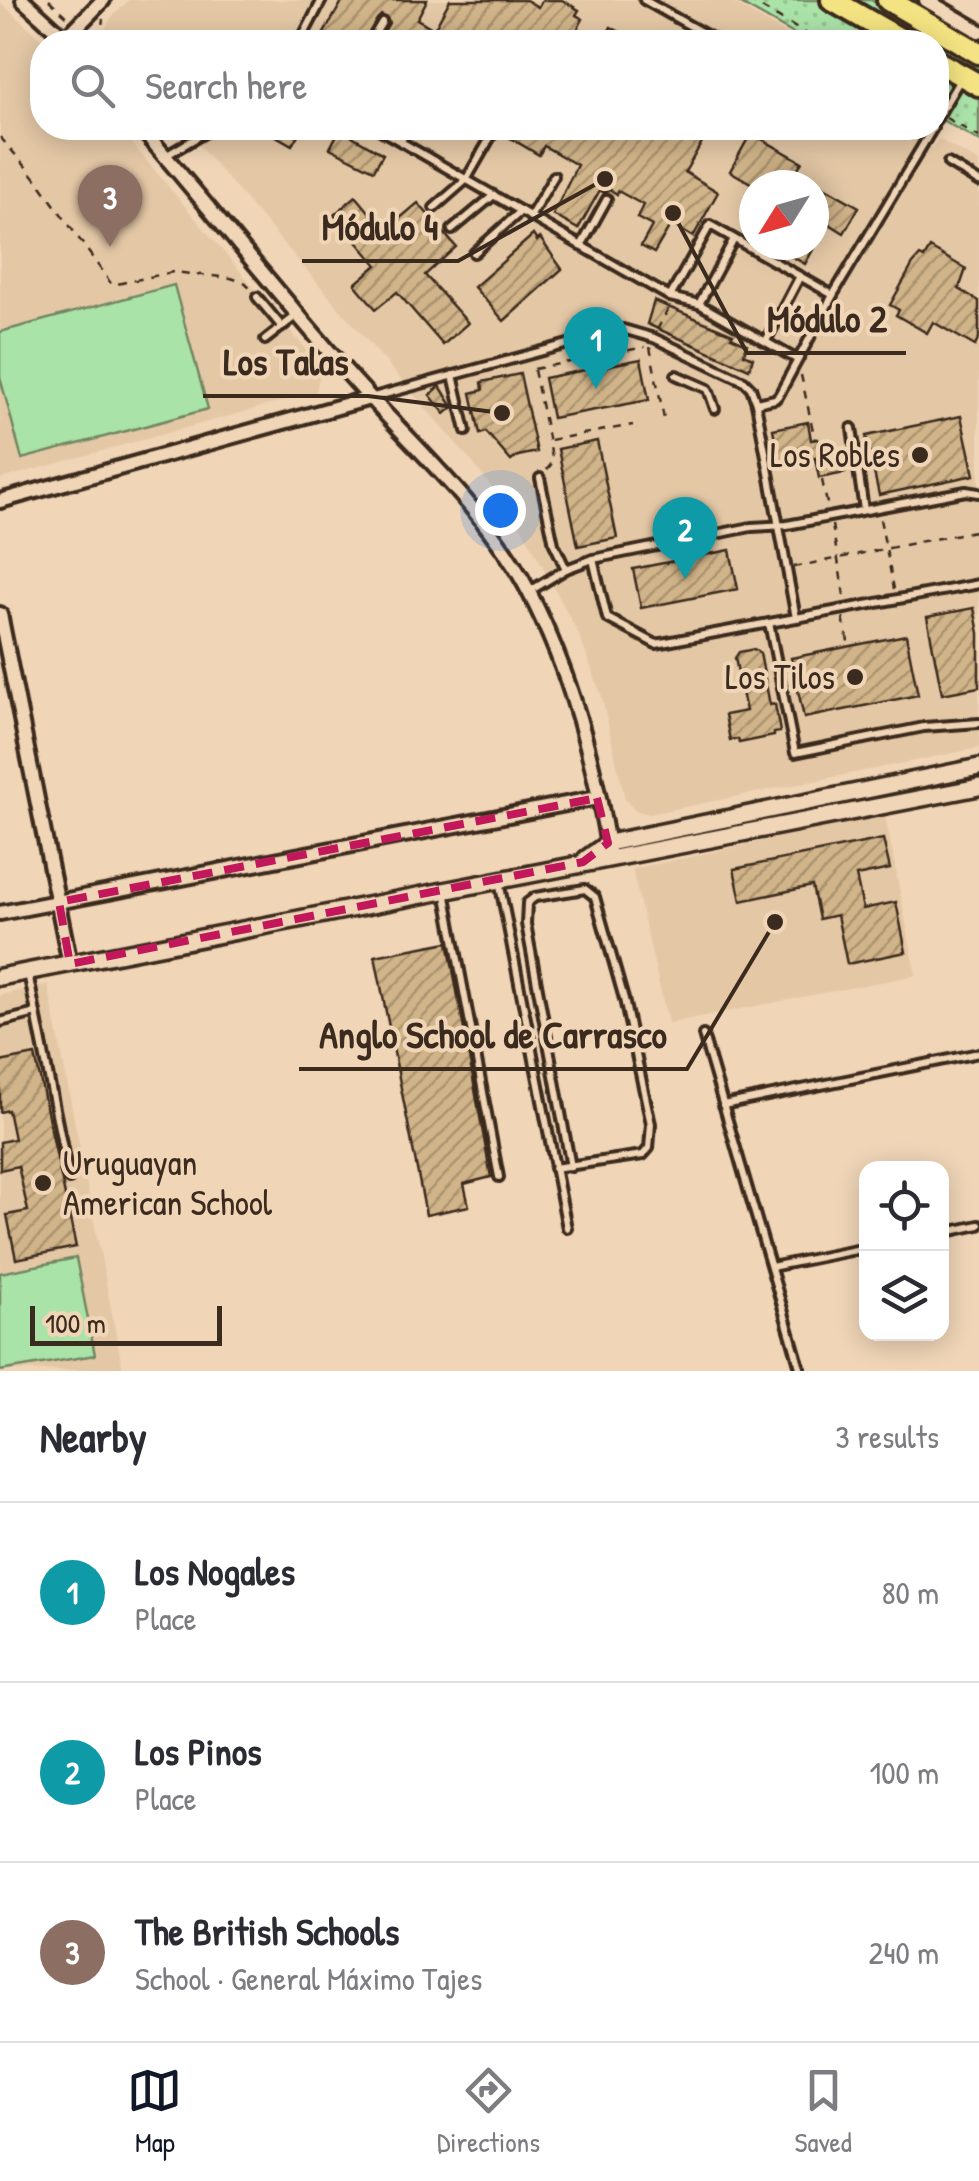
<!DOCTYPE html>
<meta charset="utf-8">
<style>
body{margin:0;font-family:"Patrick Hand",sans-serif;background:#f7f7f7;color:#2b2b33}
.controls{position:absolute;right:30px;bottom:30px;display:grid;overflow:hidden;border-radius:20px;box-shadow:0 5px 25px #0003}
.controls button{width:90px;height:90px;display:grid;place-items:center;padding:0;border:0;border-bottom:2px solid #e1e1e2;background:#fff;color:#2b2b33;font:50px sans-serif}
.compass{position:absolute;left:739px;top:170px;width:90px;height:90px;border-radius:50%;background:#fff;box-shadow:0 5px 25px #0003;rotate:233deg}
.scale{position:absolute;left:30px;bottom:25px;width:192px;box-sizing:border-box;padding-left:10px;border:5px solid #3b2a1e;border-top:0;font-size:28px;line-height:35px;white-space:nowrap;color:#3b2a1e;-webkit-text-stroke:8px #f0d5b7;paint-order:stroke}
.you{position:absolute;left:500px;top:510px;width:35px;height:35px;margin:-25px;border:8px solid #fff;border-radius:50%;background:#1a73e8;box-shadow:0 0 0 15px #1a73e833}
.badge{display:grid;place-items:center;width:65px;height:65px;border-radius:50%;background:#111827;color:#fff;font-size:32px;font-weight:700}
.pin{position:absolute;translate:-50% -82px;filter:drop-shadow(0 2px 5px #0008)}
.pin::after{content:'';position:absolute;top:52px;width:35px;height:30px;background:inherit;clip-path:polygon(0 0,100% 0,50% 100%)}
.list{margin:0;padding:0;list-style:none}
h2{display:flex;justify-content:space-between;align-items:center;height:130px;margin:0;padding:0 40px;font-size:42px}
h2 small{font-size:32px;font-weight:400;color:#7c7c81}
.list li{display:grid;grid-template-columns:65px 1fr auto;gap:30px;align-items:center;box-sizing:border-box;height:180px;padding:0 40px;border-top:2px solid #e1e1e2}
.list b{display:block;font-size:38px;white-space:nowrap}
.list p{margin:0;font-size:32px;white-space:nowrap;color:#7c7c81}
.list em{font-size:32px;font-style:normal;color:#7c7c81}
.icon{flex:none;width:55px;height:55px;fill:none;stroke:currentColor;stroke-width:2;stroke-linecap:round;stroke-linejoin:round}
.map{position:relative;flex:none;width:979px;height:1371px;overflow:hidden}
.search{position:absolute;background:#fff;box-shadow:0 5px 25px #0003;left:30px;right:30px;top:30px;height:110px;display:flex;align-items:center;gap:25px;box-sizing:border-box;padding:0 35px;border-radius:40px;color:#7c7c81;font-size:38px}
.sheet{height:670px;background:#fff}
nav{display:flex;justify-content:space-around;align-items:center;box-sizing:border-box;height:140px;border-top:2px solid #e1e1e2;background:#fff;font-size:28px;color:#7c7c81}
nav a{display:grid;justify-items:center;gap:5px}
nav .on{color:#111827}
.map>svg:first-child{display:block}
</style>
<div class="map">
<svg width="979" height="1371" viewBox="0 0 979 1371">
<defs>
<pattern id="grass-dots" width="8" height="8" patternUnits="userSpaceOnUse" patternTransform="scale(2.5)"><rect width="8" height="8" fill="#aae3a8"/><path d="M2 2h.1M6 6h.1" fill="none" stroke="#93c390" stroke-width="1.8" stroke-linecap="round"/></pattern>
<pattern id="building-hatch" width="6" height="6" patternUnits="userSpaceOnUse" patternTransform="scale(2.5)"><rect width="6" height="6" fill="#d1b489"/><path d="M-1 1l2-2M0 6l6-6M5 7l2-2" fill="none" stroke="#ab936f"/></pattern>
</defs>
<rect width="100%" height="100%" fill="#f0d5b7"/>
<filter id="ink" filterUnits="userSpaceOnUse"><feTurbulence type="fractalNoise" baseFrequency=".01" numOctaves="2"/><feDisplacementMap in="SourceGraphic" scale="20" xChannelSelector="R" yChannelSelector="G"/><feConvolveMatrix kernelMatrix="1 2 1 2 8 2 1 2 1" color-interpolation-filters="sRGB"/></filter>
<g filter="url(#ink)">
<g fill="#e4c8a6" fill-rule="evenodd">
<path d="M129,0H728L801,42H107L104,31L111,18Z"/>
<path d="M0,2L45,42L42,128H119L321,367L316,392L0,479Z"/>
<path d="M184,128H896L932,148L938,139L979,162V748L649,814L635,810L625,799L601,694L578,633L519,522L472,462ZM754,185H814V245H754Z"/>
<path d="M885,815L916,975L668,1023L632,869Z"/>
<path d="M48,984L123,1370L0,1371V995Z"/>
</g>
<g fill="url(#grass-dots)" stroke="#728663" stroke-width="2.5">
<path d="M734,0H828L901,42H808Z"/>
<path d="M849,0H871L979,63V76L937,52L936,42H921Z"/>
<path d="M937,63L979,89V141L937,117Z"/>
<path d="M979,775V779L617,848L619,846Z"/>
</g>
<g fill="#aae3a8" stroke="#728663" stroke-width="2.5">
<path d="M174,285L208,409L22,459L0,377V332Z"/>
<path d="M76,1258L95,1355L0,1371V1273Z"/>
</g>
<g fill="url(#building-hatch)" stroke="#3b2a1e" stroke-width="2.5">
<path d="M343,0H427L417,19L434,29L450,0H526L538,7L542,0H562L579,10L576,15L583,19L577,30L599,42H378L389,23L387,18L381,15L363,42H319Z"/>
<path d="M611,27L638,42H603Z"/>
<path d="M262,128H302L292,145Z"/>
<path d="M512,128H710L685,172L718,192L693,237L671,224L654,253L641,246L652,226L637,218L643,205L618,191L617,194L609,189L604,193L600,190L578,229L553,215L577,165L544,146L539,155L507,136Z"/>
<path d="M340,129L383,154L374,170L330,148Z"/>
<path d="M751,133L802,162L796,171L859,207L844,233L828,223L805,264L772,245H814V185H754L730,171Z"/>
<path d="M356,196L385,231L418,203L456,247L425,275L468,323L443,345L397,292L376,309L355,284L377,265L334,215Z"/>
<path d="M533,235L537,241L540,238L562,269L504,321L474,287Z"/>
<path d="M930,248L966,269L959,289L979,301V338L975,346L933,322L927,333L896,315L899,310L890,305L913,264L920,256L924,258Z"/>
<path d="M654,301L733,334L731,337L747,344L744,354L753,358L749,369L647,324Z"/>
<path d="M641,359L649,400L552,418L544,378Z"/>
<path d="M520,374L537,452L518,456L511,461L486,432L480,434L471,393L483,390L482,382Z"/>
<path d="M440,386L453,407L445,414L430,395Z"/>
<path d="M961,416L974,475L879,495L866,436Z"/>
<path d="M808,422L811,440L818,439L822,454L840,451L845,473L819,478L815,458L780,465L773,429Z"/>
<path d="M597,441L617,538L578,546L558,449Z"/>
<path d="M730,550L738,589L641,608L633,569Z"/>
<path d="M974,608L979,633V687L942,694L927,617Z"/>
<path d="M906,635L918,695L804,718L791,658Z"/>
<path d="M754,649L760,653L770,705L775,704L780,732L774,733V736L739,743L738,739L730,740L725,715L746,711L735,658L739,652Z"/>
<path d="M883,839L890,869L856,876L863,909L896,902L906,952L847,964L837,915L819,919L812,886L741,901L734,869Z"/>
<path d="M448,942L491,1177L464,1184L469,1206L426,1215L375,956Z"/>
<path d="M35,1055L76,1247L16,1259L7,1215L28,1211L18,1166L0,1170V1142L14,1139L8,1110L0,1112V1062Z"/>
</g>
<g fill="none" stroke-linecap="round" stroke-linejoin="round">
<g stroke="#3b2a1e" stroke-width="14">
<g id="service">
<path d="M644,0L719,42"/>
<path d="M300,42L322,0"/>
<path d="M370,42L382,22"/>
<path d="M936,120L961,78"/>
<path d="M377,128L670,297L699,304L796,359"/>
<path d="M401,141L408,128"/>
<path d="M167,155L213,128"/>
<path d="M948,163L979,182"/>
<path d="M434,208L466,180L493,133L483,128"/>
<path d="M530,217L554,176"/>
<path d="M452,230L494,195"/>
<path d="M581,246L607,199"/>
<path d="M474,253L521,211"/>
<path d="M257,297L282,327"/>
<path d="M670,297L710,225L833,295"/>
<path d="M699,304L734,239"/>
<path d="M265,340L297,315"/>
<path d="M766,341L800,276"/>
<path d="M453,375L466,431"/>
<path d="M676,375L708,389L715,409"/>
<path d="M370,398L623,329L654,338L744,381L751,388L756,403L796,618"/>
<path d="M756,403L775,399L779,395L833,295L933,128"/>
<path d="M852,428L864,510"/>
<path d="M593,559L607,618L656,644L979,584"/>
<path d="M566,569L593,559L751,527L787,525L966,491L979,493"/>
<path d="M530,591L566,569L554,544L540,478"/>
<path d="M769,623L795,753L924,727L979,723"/>
<path d="M499,881L567,1228"/>
<path d="M445,891L499,1177"/>
<path d="M36,1013L69,1179"/>
<path d="M0,1022L36,1013L28,973"/>
<path d="M703,1035L801,1371"/>
<path d="M723,1105L979,1053"/>
<path d="M554,1168L643,1155L649,1148L651,1124L624,999L595,897L585,889L535,897L527,903L526,924L571,1167"/>
<path d="M942,1233L979,1225"/>
<path d="M771,1267L866,1248"/>
</g>
</g>
<g stroke="#3b2a1e" stroke-width="20">
<g id="minor">
<path d="M23,0L69,42"/>
<path d="M926,0L979,31"/>
<path d="M65,39L103,0"/>
<path d="M141,128C210,208 276,291 346,371C408,442 485,507 529,592C571,673 594,761 609,851"/>
<path d="M0,501L370,398"/>
<path d="M0,614L70,964"/>
<path d="M0,913L597,798"/>
</g>
</g>
<g stroke="#3b2a1e" stroke-width="22">
<g id="tertiary">
<path d="M586,859L608,843L979,767"/>
<path d="M0,977L979,787"/>
</g>
</g>
<g stroke="#3b2a1e" stroke-width="28">
<g id="primary">
<path d="M832,0L905,42"/>
<path d="M888,0L979,53"/>
<path d="M936,61L979,85"/>
</g>
</g>
<g stroke="#3b2a1e" stroke-width="2.5" stroke-dasharray="8 8" stroke-linecap="butt">
<path d="M49,0L70,19"/>
<path d="M748,0L820,42"/>
<path d="M87,34L96,42L100,38L103,19"/>
<path d="M946,118L979,137"/>
<path d="M0,137L34,176L112,285L173,272L231,278L246,283L252,292"/>
<path d="M657,330L670,306"/>
<path d="M650,347L664,419"/>
<path d="M534,369L645,347"/>
<path d="M534,370L553,462L545,472"/>
<path d="M801,375L815,440"/>
<path d="M550,440L633,425"/>
<path d="M822,480L828,508"/>
<path d="M880,519L894,589"/>
<path d="M832,525L845,601"/>
<path d="M794,567L979,530"/>
<path d="M843,618L849,646"/>
</g>
<use href="#service" stroke="#f0d5b7" stroke-width="6"/>
<use href="#minor" stroke="#f0d5b7" stroke-width="12"/>
<use href="#tertiary" stroke="#f0d5b7" stroke-width="15"/>
<use href="#primary" stroke="#f4e382" stroke-width="20"/>
</g>
</g>
<path fill="none" stroke="#c2185b" stroke-width="8" stroke-dasharray="20 12" stroke-linejoin="round" d="M597,798L608,843L583,862L70,964L59,902Z"/>
<g fill="#3b2a1e" stroke="#f0d5b7" stroke-width="4">
<circle cx="920" cy="455" r="10"/>
<circle cx="855" cy="677" r="10"/>
<circle cx="43" cy="1183" r="10"/>
</g>
<g text-anchor="middle" stroke-width="8" stroke-linejoin="round" paint-order="stroke">
<g font-size="35" fill="#3b2a1e" stroke="#f0d5b7" text-anchor="end">
<text x="900" y="467">Los Robles</text>
<text x="835" y="689">Los Tilos</text>
<text x="63" y="1175" text-anchor="start">Uruguayan<tspan x="63" dy="40">American School</tspan></text>
</g>
</g>
<path fill="none" stroke="#3b2a1e" stroke-width="4" d="M605 179L458 261H302M673 213L747 353H906M502 413L368 396H203M775 922L687 1069H299"/>
<g fill="#3b2a1e" stroke="#f0d5b7" stroke-width="4">
<circle cx="605" cy="179" r="10"/>
<circle cx="673" cy="213" r="10"/>
<circle cx="502" cy="413" r="10"/>
<circle cx="775" cy="922" r="10"/>
</g>
<g font-size="38" text-anchor="middle" font-weight="bold" fill="#3b2a1e" stroke="#f0d5b7" stroke-width="8" stroke-linejoin="round" paint-order="stroke">
<text x="380" y="240">Módulo 4</text>
<text x="827" y="332">Módulo 2</text>
<text x="286" y="375">Los Talas</text>
<text x="493" y="1048">Anglo School de Carrasco</text>
</g>
</svg>
<div class="controls">
<button><svg class="icon" aria-label="locate" viewBox="0 0 24 24"><circle cx="12" cy="12" r="6"/><path d="M12 2v4M12 18v4M2 12h4M18 12h4"/></svg></button>
<button><svg class="icon" aria-label="layers" viewBox="0 0 24 24"><path d="M12 4l9 5-9 5-9-5zM3 14l9 5 9-5"/></svg></button>
</div>
<svg class="compass" viewBox="-18 -18 36 36"><path d="M0-13l5 13h-10z" fill="#e53935"/><path d="M0 13l5-13h-10z" fill="#7c7c81"/></svg>
<div class="scale">100 m</div>
<div class="you"></div>
<div class="pin badge" style="left:596px;top:389px;background:#0f9aa8">1</div>
<div class="pin badge" style="left:685px;top:579px;background:#0f9aa8">2</div>
<div class="pin badge" style="left:110px;top:247px;background:#8d6e63">3</div>
<div class="search"><svg class="icon" aria-label="search" viewBox="0 0 24 24"><circle cx="10" cy="10" r="6"/><path d="M15 15l6 6"/></svg>Search here</div>
</div>
<section class="sheet">
<h2>Nearby<small>3 results</small></h2>
<ul class="list">
<li><span class="badge" style="background:#0f9aa8">1</span><div><b>Los Nogales</b><p>Place</p></div><em>80 m</em></li>
<li><span class="badge" style="background:#0f9aa8">2</span><div><b>Los Pinos</b><p>Place</p></div><em>100 m</em></li>
<li><span class="badge" style="background:#8d6e63">3</span><div><b>The British Schools</b><p>School · General Máximo Tajes</p></div><em>240 m</em></li>
</ul>
</section>
<nav>
<a class="on"><svg class="icon" aria-label="map" viewBox="0 0 24 24"><path d="M3 6l6-2 6 2 6-2v14l-6 2-6-2-6 2zM9 4v14M15 6v14"/></svg>Map</a>
<a><svg class="icon" aria-label="directions" viewBox="0 0 24 24"><path d="M12 3l9 9-9 9-9-9zM9 14v-3h6M13 9l2 2-2 2"/></svg>Directions</a>
<a><svg class="icon" aria-label="saved" viewBox="0 0 24 24"><path d="M7 4h10v16l-5-4-5 4z"/></svg>Saved</a>
</nav>
